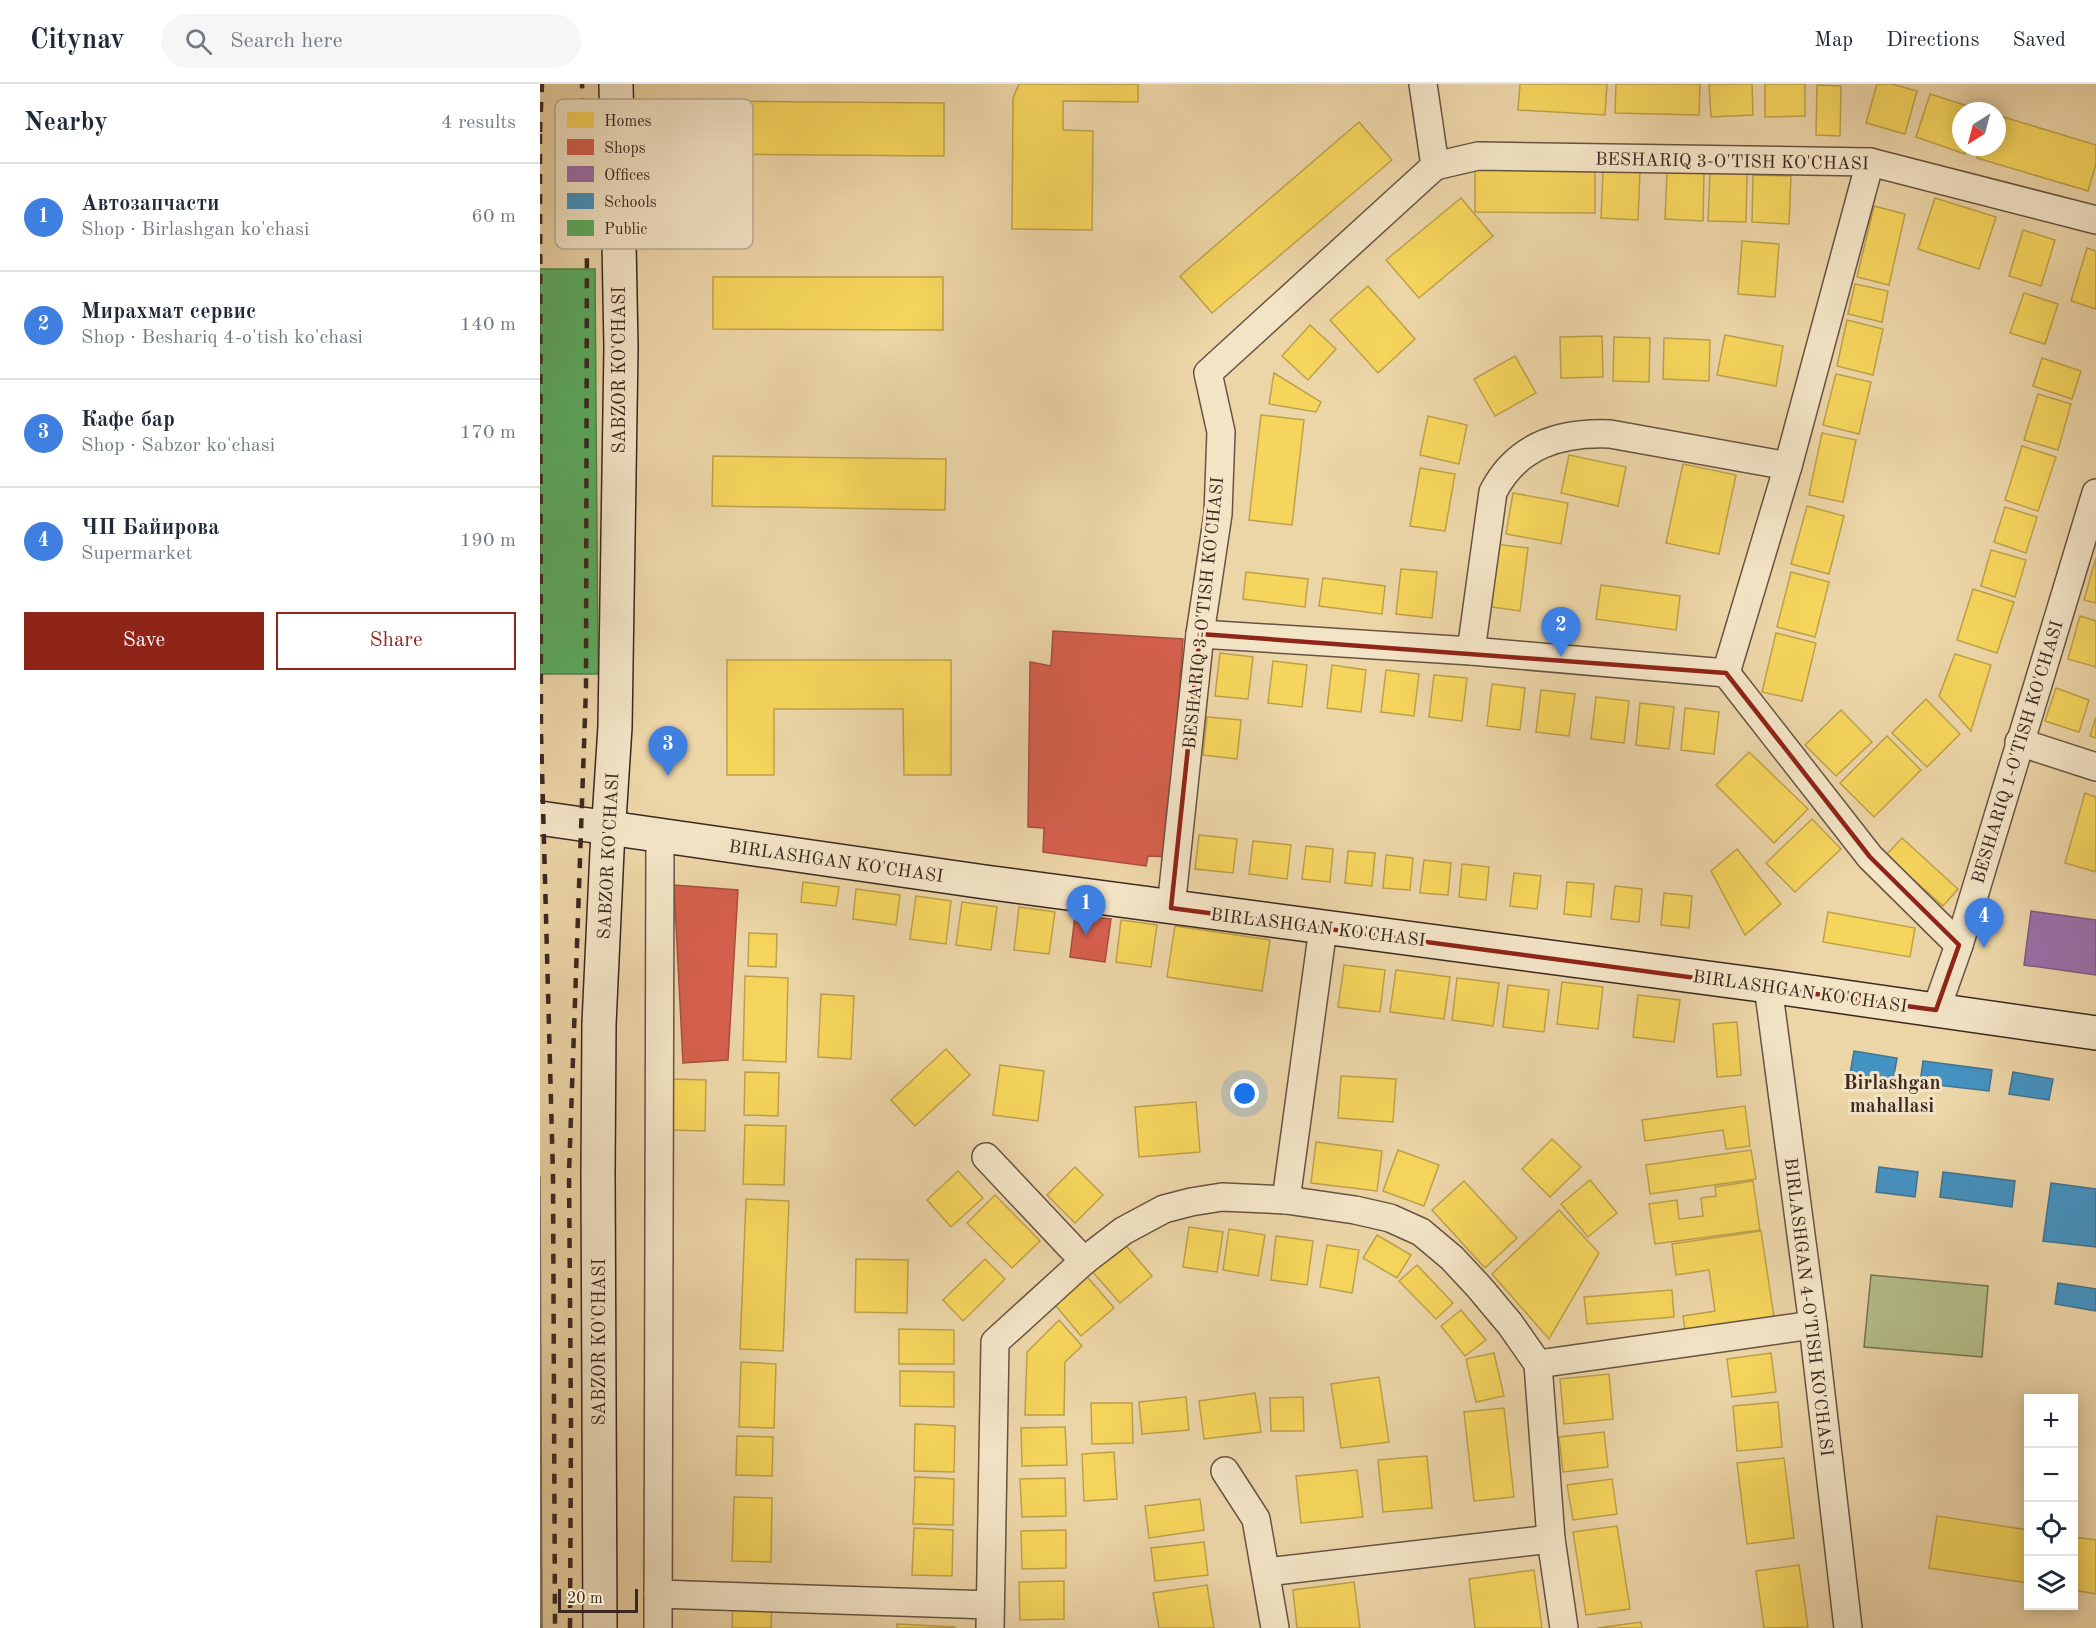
<!DOCTYPE html>
<meta charset="utf-8">
<style>
body{margin:0;font-family:"Old Standard TT",serif;background:#f6f6f7;color:#1f2937}
.controls{position:absolute;right:18px;bottom:18px;display:grid;overflow:hidden;border-radius:0px;box-shadow:0 3px 15px #0003}
.controls button{width:54px;height:54px;display:grid;place-items:center;padding:0;border:0;border-bottom:2px solid #e0e1e3;background:#fff;color:#1f2937;font:30px sans-serif}
.compass{position:absolute;left:1412px;top:18px;width:54px;height:54px;border-radius:50%;background:#fff;box-shadow:0 3px 15px #0003;rotate:216deg}
.scale{position:absolute;left:18px;bottom:15px;width:80px;box-sizing:border-box;padding-left:6px;border:3px solid #3c2821;border-top:0;font-size:16px;line-height:21px;white-space:nowrap;color:#3c2821;-webkit-text-stroke:4px #f3e4c6;paint-order:stroke}
.you{position:absolute;left:705px;top:1010px;width:21px;height:21px;margin:-15px;border:4px solid #fff;border-radius:50%;background:#1a73e8;box-shadow:0 0 0 9px #1a73e833}
.badge{display:grid;place-items:center;width:39px;height:39px;border-radius:50%;background:#8f2418;color:#fff;font-size:20px;font-weight:700}
.pin{position:absolute;translate:-50% -50px;filter:drop-shadow(0 2px 3px #0008)}
.pin::after{content:'';position:absolute;top:32px;width:21px;height:18px;background:inherit;clip-path:polygon(0 0,100% 0,50% 100%)}
.list{margin:0;padding:0;list-style:none}
h2{display:flex;justify-content:space-between;align-items:center;height:78px;margin:0;padding:0 24px;font-size:26px}
h2 small{font-size:20px;font-weight:400;color:#747a83}
.list li{display:grid;grid-template-columns:39px 1fr auto;gap:18px;align-items:center;box-sizing:border-box;height:108px;padding:0 24px;border-top:2px solid #e0e1e3}
.list b{display:block;font-size:22px;white-space:nowrap}
.list p{margin:0;font-size:20px;white-space:nowrap;color:#747a83}
.list em{font-size:20px;font-style:normal;color:#747a83}
.actions{display:flex;gap:12px;padding:18px 24px}
.actions a{flex:1;padding:14px 0;border:2px solid #8f2418;border-radius:0px;text-align:center;font-size:21px;color:#8f2418}
.actions .main{background:#8f2418;color:#fff}
.icon{flex:none;width:33px;height:33px;fill:none;stroke:currentColor;stroke-width:2;stroke-linecap:round;stroke-linejoin:round}
.map{position:relative;flex:none;width:1556px;height:1544px;overflow:hidden}
header{display:flex;align-items:center;gap:36px;box-sizing:border-box;height:84px;padding:0 30px;background:#fff;border-bottom:2px solid #e0e1e3}
header strong{font-size:28px}
nav{display:flex;gap:33px;margin-inline-start:auto;font-size:21px}
.search{width:420px;height:54px;background:#f6f6f7;display:flex;align-items:center;gap:15px;box-sizing:border-box;padding:0 21px;border-radius:33px;color:#747a83;font-size:22px}
main{display:flex}
aside{flex:1;background:#fff}
.map>svg:first-child{display:block}
</style>
<header>
<strong>Citynav</strong>
<div class="search"><svg class="icon" aria-label="search" viewBox="0 0 24 24"><circle cx="10" cy="10" r="6"/><path d="M15 15l6 6"/></svg>Search here</div>
<nav><a>Map</a><a>Directions</a><a>Saved</a></nav>
</header>
<main>
<aside>
<h2>Nearby<small>4 results</small></h2>
<ul class="list">
<li><span class="badge" style="background:#3f7fe0">1</span><div><b>Автозапчасти</b><p>Shop · Birlashgan ko'chasi</p></div><em>60 m</em></li>
<li><span class="badge" style="background:#3f7fe0">2</span><div><b>Мирахмат сервис</b><p>Shop · Beshariq 4-o'tish ko'chasi</p></div><em>140 m</em></li>
<li><span class="badge" style="background:#3f7fe0">3</span><div><b>Кафе бар</b><p>Shop · Sabzor ko'chasi</p></div><em>170 m</em></li>
<li><span class="badge" style="background:#3f7fe0">4</span><div><b>ЧП Байирова</b><p>Supermarket</p></div><em>190 m</em></li>
</ul>
<div class="actions"><a class="main">Save</a><a>Share</a></div>
</aside>
<div class="map">
<svg width="1556" height="1544" viewBox="0 0 1556 1544">
<rect width="100%" height="100%" fill="#ecd5a7"/>
<filter id="stains"><feTurbulence type="fractalNoise" baseFrequency=".00333" numOctaves="4"/><feColorMatrix values="0 0 0 0 .2 0 0 0 0 .09 0 0 0 0 .02 0 0 0 .5 -.17"/></filter>
<radialGradient id="worn" r=".72"><stop offset=".6" stop-color="#630" stop-opacity="0"/><stop offset="1" stop-color="#630" stop-opacity=".3"/></radialGradient>
<g fill="#b4be89" stroke="#787355" stroke-width="1.5">
<path d="M0,1092L2,1544H0Z"/>
<path d="M1331,1191L1448,1202L1442,1273L1324,1263Z"/>
</g>
<g fill="#f6d55c" stroke="#bea14a" stroke-width="1.5">
<path d="M479,0H598V18L523,17V46L553,47L552,146L472,145L473,14Z"/>
<path d="M980,0H1067L1065,31L978,26Z"/>
<path d="M1076,0H1160L1159,31L1075,29Z"/>
<path d="M1169,0H1212L1213,31L1171,33Z"/>
<path d="M1225,0H1265V32L1225,33Z"/>
<path d="M1337,0H1352L1377,7L1365,50L1326,39Z"/>
<path d="M1277,1L1301,2L1300,52L1276,51Z"/>
<path d="M1390,10L1440,26L1421,27V63H1427L1425,70L1376,53Z"/>
<path d="M172,17L404,19V72L172,70Z"/>
<path d="M1457,31L1556,61V80L1548,107L1437,74L1441,63H1457Z"/>
<path d="M819,38L852,76L672,229L640,192Z"/>
<path d="M935,86H1055V129L935,128Z"/>
<path d="M1063,87L1100,88L1098,136L1061,134Z"/>
<path d="M1127,87L1164,89L1163,137L1125,135Z"/>
<path d="M1170,89L1207,90L1206,138L1168,137Z"/>
<path d="M1213,91L1251,92L1249,140L1212,138Z"/>
<path d="M921,114L953,152L879,214L846,176Z"/>
<path d="M1395,114L1456,133L1439,185L1378,165Z"/>
<path d="M1334,122L1365,130L1349,201L1317,193Z"/>
<path d="M1483,146L1515,156L1501,202L1469,192Z"/>
<path d="M1202,157L1239,160L1235,213L1198,210Z"/>
<path d="M1547,164L1556,167V225L1531,217Z"/>
<path d="M173,193H403V246L173,245Z"/>
<path d="M1315,200L1348,207L1342,238L1308,230Z"/>
<path d="M828,202L875,255L838,289L790,236Z"/>
<path d="M1484,209L1518,220L1505,260L1470,249Z"/>
<path d="M1307,236L1343,245L1333,291L1297,282Z"/>
<path d="M770,241L796,265L768,296L742,272Z"/>
<path d="M1185,251L1243,262L1236,302L1177,291Z"/>
<path d="M1062,252L1063,293L1021,294L1020,253Z"/>
<path d="M1074,253L1110,254L1109,298L1073,297Z"/>
<path d="M1124,254L1170,256L1169,297L1123,295Z"/>
<path d="M975,272L996,309L955,332L934,295Z"/>
<path d="M1502,274L1541,287L1532,315L1493,302Z"/>
<path d="M734,289L781,318L776,328L729,320Z"/>
<path d="M1296,290L1331,298L1319,350L1283,341Z"/>
<path d="M1498,310L1531,320L1518,366L1484,356Z"/>
<path d="M721,331L764,336L752,441L709,436Z"/>
<path d="M888,332L927,341L919,380L880,371Z"/>
<path d="M1282,349L1316,356L1303,418L1269,411Z"/>
<path d="M1482,362L1516,373L1498,427L1465,416Z"/>
<path d="M1029,371L1086,383L1078,422L1021,409Z"/>
<path d="M173,372L406,375L405,426L172,422Z"/>
<path d="M1143,380L1196,391L1179,470L1126,459Z"/>
<path d="M880,384L915,390L905,447L870,442Z"/>
<path d="M973,409L1028,419L1021,460L966,450Z"/>
<path d="M1267,422L1304,432L1289,490L1251,480Z"/>
<path d="M1465,423L1497,433L1486,469L1454,458Z"/>
<path d="M954,460L988,464L980,527L945,522Z"/>
<path d="M1451,466L1486,476L1475,513L1441,502Z"/>
<path d="M1556,474V519L1544,516Z"/>
<path d="M861,485L897,488L892,534L856,530Z"/>
<path d="M706,488L768,495L765,523L703,515Z"/>
<path d="M1251,488L1289,498L1275,553L1237,543Z"/>
<path d="M783,494L845,502L842,530L779,522Z"/>
<path d="M1061,501L1140,512L1136,546L1056,535Z"/>
<path d="M1433,505L1474,518L1457,569L1417,556Z"/>
<path d="M1540,532L1556,537V583L1528,575Z"/>
<path d="M1236,549L1276,559L1262,617L1222,608Z"/>
<path d="M680,569L713,573L708,615L675,612Z"/>
<path d="M1415,570L1451,581L1431,647L1399,612Z"/>
<path d="M187,576H411V691H364L363,625H234V691H187Z"/>
<path d="M733,577L767,581L762,623L728,619Z"/>
<path d="M792,581L826,586L821,628L787,624Z"/>
<path d="M846,586L879,590L874,632L841,628Z"/>
<path d="M894,591L927,594L922,637L889,633Z"/>
<path d="M952,600L985,604L980,646L947,642Z"/>
<path d="M1516,604L1549,616L1539,648L1505,637Z"/>
<path d="M1001,606L1035,610L1029,652L996,648Z"/>
<path d="M1056,613L1089,617L1084,659L1051,655Z"/>
<path d="M1386,615L1420,650L1387,683L1352,649Z"/>
<path d="M1100,619L1134,623L1129,665L1096,661Z"/>
<path d="M1145,624L1179,628L1174,670L1141,666Z"/>
<path d="M1301,626L1332,658L1296,692L1265,661Z"/>
<path d="M667,633L701,636L697,675L663,671Z"/>
<path d="M1556,633V654L1550,652Z"/>
<path d="M1347,652L1381,686L1334,733L1300,699Z"/>
<path d="M1209,668L1268,725L1234,759L1176,701Z"/>
<path d="M1545,709L1556,713V788L1525,779Z"/>
<path d="M1272,735L1301,765L1255,808L1226,779Z"/>
<path d="M659,751L697,755L693,789L655,785Z"/>
<path d="M1362,754L1418,805L1403,822L1346,771Z"/>
<path d="M713,757L751,761L747,795L709,790Z"/>
<path d="M766,762L793,765L790,798L762,795Z"/>
<path d="M1197,765L1241,820L1205,851L1171,787Z"/>
<path d="M808,767L835,769L832,802L805,799Z"/>
<path d="M846,771L873,774L870,806L843,804Z"/>
<path d="M884,776L911,779L908,811L880,809Z"/>
<path d="M922,780L949,783L946,816L919,813Z"/>
<path d="M974,789L1001,792L997,825L970,822Z"/>
<path d="M263,798L299,803L296,822L261,818Z"/>
<path d="M1027,798L1054,800L1051,833L1024,830Z"/>
<path d="M1075,802L1102,805L1099,838L1071,835Z"/>
<path d="M316,805L360,811L356,841L313,835Z"/>
<path d="M1124,809L1152,812L1149,844L1121,841Z"/>
<path d="M376,812L411,817L406,860L370,855Z"/>
<path d="M422,818L457,823L451,866L416,861Z"/>
<path d="M479,823L515,828L509,870L474,866Z"/>
<path d="M1288,828L1375,844L1370,873L1283,858Z"/>
<path d="M581,836L617,841L611,883L576,878Z"/>
<path d="M635,842L730,856L722,907L627,893Z"/>
<path d="M209,849L237,850L236,883L208,882Z"/>
<path d="M804,881L845,886L840,928L798,923Z"/>
<path d="M856,886L910,893L904,935L850,928Z"/>
<path d="M205,892L248,894L246,978L203,976Z"/>
<path d="M917,894L959,899L953,942L912,936Z"/>
<path d="M1022,898L1063,903L1058,945L1017,940Z"/>
<path d="M968,901L1009,906L1004,948L963,943Z"/>
<path d="M281,910L314,912L311,975L278,973Z"/>
<path d="M1098,911L1140,916L1134,958L1093,953Z"/>
<path d="M1197,938L1201,991L1177,993L1173,940Z"/>
<path d="M406,965L430,991L375,1042L351,1016Z"/>
<path d="M460,981L504,987L498,1037L453,1031Z"/>
<path d="M205,988L239,989L238,1032L204,1031Z"/>
<path d="M801,992L856,995L853,1038L798,1034Z"/>
<path d="M132,995L166,996L165,1047L131,1046Z"/>
<path d="M656,1018L660,1068L599,1073L595,1023Z"/>
<path d="M1205,1022L1210,1062L1186,1065L1183,1046L1105,1057L1102,1036Z"/>
<path d="M205,1041L246,1042L244,1101L203,1100Z"/>
<path d="M1012,1055L1041,1083L1010,1113L982,1085Z"/>
<path d="M776,1058L842,1067L837,1107L771,1099Z"/>
<path d="M858,1066L899,1081L884,1122L843,1107Z"/>
<path d="M1211,1066L1216,1095L1110,1110L1106,1081Z"/>
<path d="M535,1083L563,1111L535,1139L507,1111Z"/>
<path d="M418,1087L443,1114L411,1143L387,1116Z"/>
<path d="M1050,1096L1077,1129L1048,1153L1021,1120Z"/>
<path d="M924,1097L977,1154L945,1184L892,1126Z"/>
<path d="M1213,1097L1220,1146L1115,1160L1109,1120L1137,1116L1139,1135L1163,1132L1161,1114L1176,1112L1175,1103Z"/>
<path d="M455,1111L500,1157L472,1184L427,1139Z"/>
<path d="M206,1115L249,1117L243,1267L200,1265Z"/>
<path d="M1019,1126L1059,1169L1009,1255L952,1190Z"/>
<path d="M649,1143L683,1148L677,1188L643,1183Z"/>
<path d="M689,1145L725,1151L718,1192L683,1186Z"/>
<path d="M1221,1147L1235,1240L1146,1253L1143,1232L1175,1227L1169,1186L1136,1191L1132,1160Z"/>
<path d="M837,1151L871,1171L857,1194L823,1174Z"/>
<path d="M736,1152L773,1157L767,1201L731,1196Z"/>
<path d="M582,1157L612,1192L580,1219L550,1185Z"/>
<path d="M787,1161L819,1166L812,1209L780,1203Z"/>
<path d="M316,1175L368,1176L367,1229L315,1228Z"/>
<path d="M445,1175L465,1195L423,1237L403,1216Z"/>
<path d="M877,1181L913,1219L896,1235L859,1197Z"/>
<path d="M544,1189L574,1224L541,1252L512,1217Z"/>
<path d="M1132,1206L1134,1233L1047,1240L1044,1213Z"/>
<path d="M921,1226L946,1256L925,1272L901,1242Z"/>
<path d="M519,1236L542,1262L525,1278L524,1331H485L487,1268Z"/>
<path d="M359,1245L414,1246V1280H359Z"/>
<path d="M954,1269L964,1312L936,1318L926,1275Z"/>
<path d="M1231,1269L1236,1308L1192,1313L1187,1275Z"/>
<path d="M201,1278L236,1280L234,1344L199,1343Z"/>
<path d="M360,1287L414,1288V1323L360,1322Z"/>
<path d="M1069,1290L1073,1335L1024,1340L1020,1295Z"/>
<path d="M839,1293L849,1358L801,1364L791,1300Z"/>
<path d="M715,1309L721,1348L664,1355L659,1317Z"/>
<path d="M646,1313L649,1346L602,1350L599,1318Z"/>
<path d="M763,1313L764,1347H731L730,1314Z"/>
<path d="M1238,1318L1242,1363L1197,1367L1193,1322Z"/>
<path d="M551,1319H592L593,1359L552,1360Z"/>
<path d="M964,1324L974,1413L934,1417L924,1328Z"/>
<path d="M375,1340L415,1342L414,1388L374,1387Z"/>
<path d="M525,1343L527,1381L482,1382L481,1344Z"/>
<path d="M1064,1348L1068,1383L1023,1388L1019,1353Z"/>
<path d="M197,1352L233,1353L232,1392L196,1391Z"/>
<path d="M574,1368L577,1415L544,1417L542,1370Z"/>
<path d="M887,1372L892,1424L843,1428L838,1376Z"/>
<path d="M1244,1374L1254,1454L1207,1460L1197,1379Z"/>
<path d="M817,1386L823,1433L761,1439L756,1392Z"/>
<path d="M375,1393L414,1395L413,1441L373,1440Z"/>
<path d="M525,1394L526,1432L482,1433L480,1395Z"/>
<path d="M1072,1395L1077,1430L1033,1436L1027,1401Z"/>
<path d="M194,1413L232,1414L231,1478L192,1477Z"/>
<path d="M660,1415L664,1446L609,1454L605,1422Z"/>
<path d="M1397,1432L1488,1446V1499L1389,1484Z"/>
<path d="M1077,1442L1090,1525L1046,1531L1033,1448Z"/>
<path d="M374,1444L413,1446L412,1492L372,1491Z"/>
<path d="M526,1446V1484L482,1485L481,1447Z"/>
<path d="M1534,1453L1556,1456V1510L1534,1506Z"/>
<path d="M664,1458L668,1491L615,1497L611,1464Z"/>
<path d="M1259,1481L1268,1543L1224,1544L1216,1487Z"/>
<path d="M994,1486L1002,1544H935L929,1495Z"/>
<path d="M524,1497V1535L480,1536L479,1498Z"/>
<path d="M814,1498L820,1544H757L753,1506Z"/>
<path d="M667,1501L674,1544H619L613,1509Z"/>
<path d="M193,1516L232,1517L231,1544H192Z"/>
<path d="M1101,1538L1102,1544H1057Z"/>
<path d="M357,1540L415,1543V1544H357Z"/>
</g>
<g fill="#d6604d" stroke="#a84f40" stroke-width="1.5">
<path d="M513,547L643,555L627,773L608,772L606,782L503,768L504,744L488,743L490,578L511,582Z"/>
<path d="M134,801L198,806L188,976L143,979Z"/>
<path d="M535,831L571,835L565,878L530,873Z"/>
</g>
<path fill="#9970ab" stroke="#7d5a82" stroke-width="1.5" d="M1491,827L1556,836V891L1484,881Z"/>
<g fill="#4393c3" stroke="#417392" stroke-width="1.5">
<path d="M1314,967L1357,974L1353,997L1310,990Z"/>
<path d="M1383,977L1452,986L1449,1007L1380,999Z"/>
<path d="M1473,988L1513,995L1509,1016L1469,1010Z"/>
<path d="M1339,1083L1378,1088L1375,1113L1336,1108Z"/>
<path d="M1403,1088L1475,1097L1472,1123L1400,1113Z"/>
<path d="M1511,1099L1556,1105V1163L1503,1157Z"/>
<path d="M1518,1199L1556,1205V1227L1515,1220Z"/>
</g>
<path fill="#5aae61" stroke="#51864e" stroke-width="1.5" d="M0,185H55L58,590H0Z"/>
<g fill="none" stroke-linecap="round" stroke-linejoin="round">
<g stroke="#685342" stroke-width="30">
<g id="street">
<path d="M895,82L938,72L1330,78L1556,136"/>
<path d="M660,550L931,567L1186,589L1330,773L1419,861"/>
<path d="M931,567L953,408C977,361 1020,348 1070,350L1248,382"/>
<path d="M1186,589L1248,382L1330,78"/>
<path d="M1479,658L1556,683"/>
<path d="M631,824L660,550L678,430L681,348L668,289L895,82L883,0"/>
<path d="M1228,902L1273,1241L1308,1544"/>
<path d="M1396,926L1419,861L1556,409"/>
<path d="M446,1073L544,1177"/>
<path d="M746,1116L783,844"/>
<path d="M998,1280L1273,1241"/>
<path d="M685,1387L716,1435L735,1544"/>
<path d="M726,1488L1011,1455"/>
<path d="M118,1510L450,1521"/>
<path d="M118,1544L120,752"/>
<path d="M450,1544L455,1258L544,1177L583,1147L624,1125L651,1118L682,1113L746,1116L815,1126L850,1134L881,1148L912,1174L939,1203L970,1240L998,1280L1011,1455L1024,1544"/>
</g>
</g>
<g stroke="#3c2821" stroke-width="36">
<g id="secondary">
<path d="M0,734L445,798L1228,902L1556,949"/>
<path d="M60,1544L58,1089L59,940L67,767L75,643L81,264L76,0"/>
</g>
</g>
<use href="#street" stroke="#f3e4c6" stroke-width="27"/>
<use href="#secondary" stroke="#f3e4c6" stroke-width="33"/>
<g stroke="#3c2821" stroke-width="4.5" stroke-dasharray="10 10" stroke-linecap="butt">
<path d="M0,48L2,0"/>
<path d="M0,50L1,648L13,1091L15,1544"/>
<path d="M30,1544L31,1343L29,1089L46,604L47,125L42,0"/>
</g>
</g>
<path fill="none" stroke="#8f2418" stroke-width="4.5" stroke-linejoin="round" d="M660,550L1186,589L1330,773L1419,861L1396,926L631,824Z"/>
<g text-anchor="middle" stroke-width="6" stroke-linejoin="round" paint-order="stroke">
<g font-size="18" fill="#3c2821" stroke="#f3e4c6">
<text transform="translate(1192 77) rotate(1)" y="6">BESHARIQ 3-O'TISH KO'CHASI</text>
<text transform="translate(79 286) rotate(-90)" y="6">SABZOR KO'CHASI</text>
<text transform="translate(663 529) rotate(-84)" y="6">BESHARIQ 3-O'TISH KO'CHASI</text>
<text transform="translate(1477 668) rotate(-73)" y="6">BESHARIQ 1-O'TISH KO'CHASI</text>
<text transform="translate(68 772) rotate(-87)" y="6">SABZOR KO'CHASI</text>
<text transform="translate(296 777) rotate(8)" y="6">BIRLASHGAN KO'CHASI</text>
<text transform="translate(778 843) rotate(7)" y="6">BIRLASHGAN KO'CHASI</text>
<text transform="translate(1260 907) rotate(8)" y="6">BIRLASHGAN KO'CHASI</text>
<text transform="translate(1269 1223) rotate(83)" y="6">BIRLASHGAN 4-O'TISH KO'CHASI</text>
<text transform="translate(59 1258) rotate(-90)" y="6">SABZOR KO'CHASI</text>
</g>
<g font-size="20" font-weight="bold" fill="#3c2821" stroke="#f3e4c6">
<text x="1352" y="1005">Birlashgan<tspan x="1352" dy="23">mahallasi</tspan></text>
</g>
</g>
<rect x="15" y="15" width="198" height="150" rx="9" fill="#f3e4c6" stroke="#bcac94" stroke-width="1.5"/>
<rect x="27" y="28" width="27" height="16" fill="#f6d55c"/>
<rect x="27" y="55" width="27" height="16" fill="#d6604d"/>
<rect x="27" y="82" width="27" height="16" fill="#9970ab"/>
<rect x="27" y="109" width="27" height="16" fill="#4393c3"/>
<rect x="27" y="136" width="27" height="16" fill="#5aae61"/>
<g font-size="16" fill="#3c2821">
<text x="64" y="42">Homes</text>
<text x="64" y="69">Shops</text>
<text x="64" y="96">Offices</text>
<text x="64" y="123">Schools</text>
<text x="64" y="150">Public</text>
</g>
<rect width="100%" height="100%" filter="url(#stains)"/>
<rect width="100%" height="100%" fill="url(#worn)"/>
</svg>
<div class="controls">
<button>+</button>
<button>−</button>
<button><svg class="icon" aria-label="locate" viewBox="0 0 24 24"><circle cx="12" cy="12" r="6"/><path d="M12 2v4M12 18v4M2 12h4M18 12h4"/></svg></button>
<button><svg class="icon" aria-label="layers" viewBox="0 0 24 24"><path d="M12 4l9 5-9 5-9-5zM3 14l9 5 9-5"/></svg></button>
</div>
<svg class="compass" viewBox="-18 -18 36 36"><path d="M0-13l5 13h-10z" fill="#e53935"/><path d="M0 13l5-13h-10z" fill="#747a83"/></svg>
<div class="scale">20 m</div>
<div class="you"></div>
<div class="pin badge" style="left:546px;top:851px;background:#3f7fe0">1</div>
<div class="pin badge" style="left:1021px;top:573px;background:#3f7fe0">2</div>
<div class="pin badge" style="left:128px;top:692px;background:#3f7fe0">3</div>
<div class="pin badge" style="left:1444px;top:864px;background:#3f7fe0">4</div>
</div>
</main>
